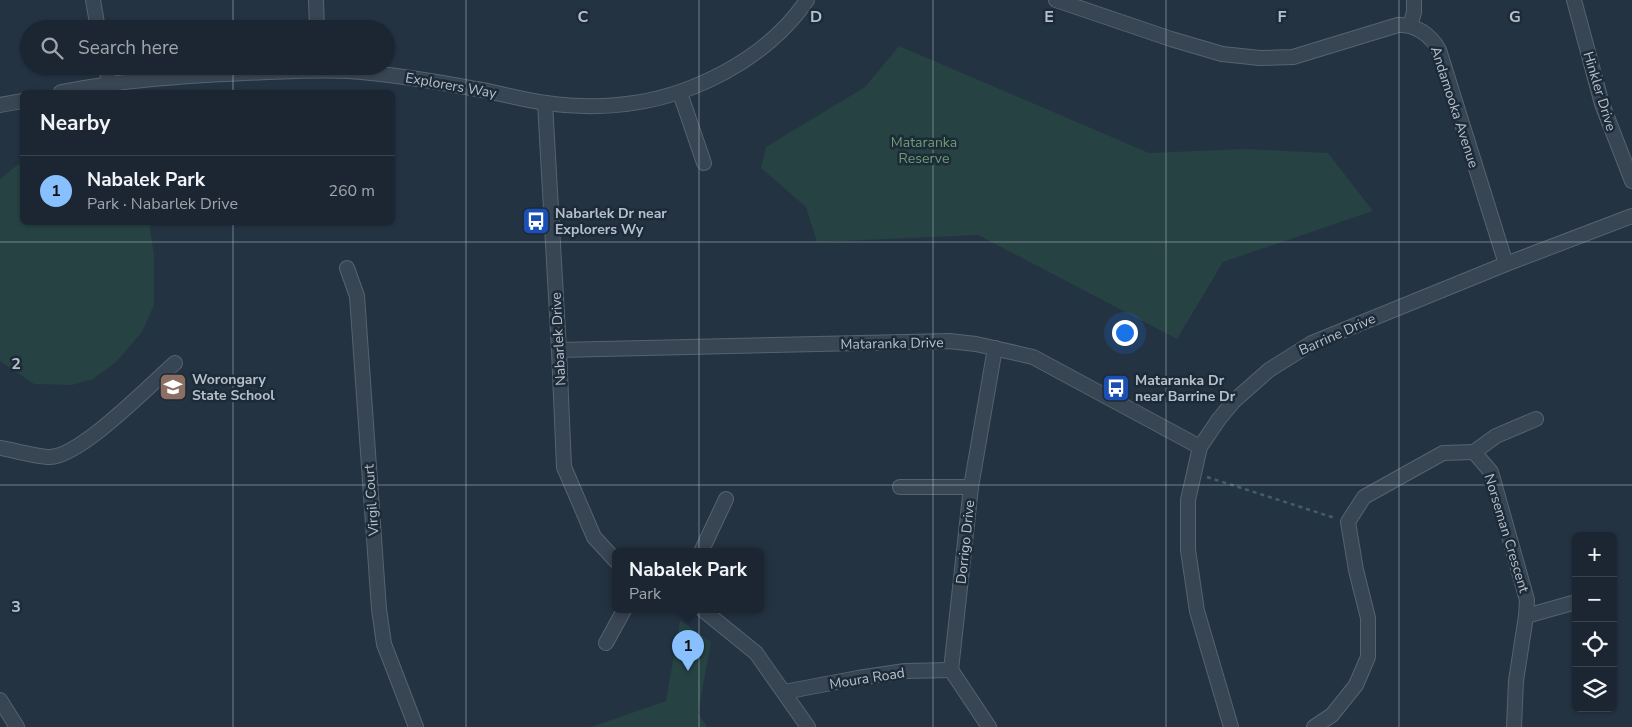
<!DOCTYPE html>
<meta charset="utf-8">
<style>
body{margin:0;font-family:"Nunito Sans",sans-serif;background:#28323e;color:#f1f3f6}
.controls{position:absolute;right:15px;bottom:15px;display:grid;overflow:hidden;border-radius:8px;box-shadow:0 1px 4px #0004}
.controls button{width:45px;height:45px;display:grid;place-items:center;padding:0;border:0;border-bottom:1px solid #39434d;background:#1b2632;color:#f1f3f6;font:25px sans-serif}
.you{position:absolute;left:1124px;top:332px;width:18px;height:18px;margin:-12px;border:4px solid #fff;border-radius:50%;background:#1a73e8;box-shadow:0 0 0 8px #1a73e833}
.badge{display:grid;place-items:center;width:32px;height:32px;border-radius:50%;background:#87bfff;color:#111;font-size:16px;font-weight:700}
.pin{position:absolute;translate:-50% -41px;filter:drop-shadow(0 1px 2px #0008)}
.pin::after{content:'';position:absolute;top:26px;width:18px;height:15px;background:inherit;clip-path:polygon(0 0,100% 0,50% 100%)}
.popup{position:absolute;left:612px;top:548px;width:152px;height:65px;box-sizing:border-box;display:grid;place-content:center;border-radius:8px;background:#1b2632;filter:drop-shadow(0 1px 4px #0005);font-size:16px;white-space:nowrap;color:#a0a5ac}
.popup b{font-size:19px;color:#f1f3f6}
.popup::after{content:'';position:absolute;left:50%;top:100%;margin-left:-10px;border:10px solid transparent;border-top-color:#1b2632}
.list{margin:0;padding:0;list-style:none}
h2{display:flex;justify-content:space-between;align-items:center;height:65px;margin:0;padding:0 20px;font-size:21px}
h2 small{font-size:16px;font-weight:400;color:#a0a5ac}
.list li{display:grid;grid-template-columns:32px 1fr auto;gap:15px;align-items:center;box-sizing:border-box;height:70px;padding:0 20px;border-top:1px solid #39434d}
.list b{display:block;font-size:19px;white-space:nowrap}
.list p{margin:0;font-size:16px;white-space:nowrap;color:#a0a5ac}
.list em{font-size:16px;font-style:normal;color:#a0a5ac}
.icon{flex:none;width:28px;height:28px;fill:none;stroke:currentColor;stroke-width:2;stroke-linecap:round;stroke-linejoin:round}
.map{position:relative;flex:none;width:1632px;height:727px;overflow:hidden}
.search{position:absolute;background:#1b2632;box-shadow:0 1px 4px #0004;left:20px;top:20px;width:375px;height:55px;display:flex;align-items:center;gap:12px;box-sizing:border-box;padding:0 18px;border-radius:28px;color:#a0a5ac;font-size:19px}
.panel{position:absolute;background:#1b2632;box-shadow:0 1px 4px #0004;left:20px;top:90px;width:375px;height:135px;border-radius:8px}
.map>svg:first-child{display:block}
</style>
<div class="map">
<svg width="1632" height="727" viewBox="0 0 1632 727">
<rect width="100%" height="100%" fill="#243342"/>
<g fill="#264243">
<path d="M899,46L1149,153L1244,149L1328,153L1373,211L1223,262L1177,339L978,235L817,242L806,207L761,168L766,147L865,87Z"/>
<path d="M22,163V222L149,223L154,255V305L142,332L116,362L93,379L72,385L34,384L0,361V179L16,166Z"/>
<path d="M680,620L711,642L698,713L707,727H591L666,701Z"/>
</g>
<g fill="none" stroke-linecap="round" stroke-linejoin="round">
<g stroke="#56636f" stroke-width="16">
<g id="minor">
<path d="M93,0L98,29"/>
<path d="M316,0L317,29"/>
<path d="M1056,0L1171,39L1222,54L1260,58L1293,57L1398,25C1415,24 1431,35 1439,50L1506,264"/>
<path d="M1574,0L1602,104L1632,181"/>
<path d="M1410,26L1414,12V0"/>
<path d="M106,66L109,83"/>
<path d="M61,92C123,80 182,76 245,73C280,72 313,69 348,71C391,74 434,81 476,89C500,93 523,100 546,103C610,112 668,103 725,72C756,55 787,30 807,0"/>
<path d="M680,93L704,163"/>
<path d="M545,103L559,350L564,467L594,537L616,561"/>
<path d="M0,105L22,101"/>
<path d="M347,268L357,296L379,609L384,644L416,727"/>
<path d="M559,350L949,341L976,344L1033,357L1200,447"/>
<path d="M0,448C13,450 38,457 50,457C81,456 150,385 175,363"/>
<path d="M1474,452L1491,472L1527,600L1526,616L1516,681L1514,727"/>
<path d="M1474,452L1496,436L1536,419"/>
<path d="M900,487H971"/>
<path d="M701,552L726,499"/>
<path d="M703,610L756,653L808,727"/>
<path d="M1526,616L1576,602"/>
<path d="M606,643L624,610"/>
<path d="M784,692L858,678L905,671L951,670"/>
<path d="M0,700L17,727"/>
<path d="M989,727L951,670L971,487L995,348"/>
<path d="M1231,727L1197,611L1188,550V500L1200,447L1219,419L1234,401L1269,370L1312,343L1506,264L1632,216"/>
<path d="M1314,727L1332,715L1356,685L1368,657V618L1356,570L1348,522L1364,497L1443,453L1474,452"/>
</g>
</g>
<path stroke="#445f60" stroke-width="2.5" stroke-dasharray="4 4" stroke-linecap="butt" d="M1207,477L1335,518"/>
<use href="#minor" stroke="#384552" stroke-width="14"/>
</g>
<path fill="none" stroke="#b5c0cc" stroke-width="1" stroke-opacity="0.55" d="M233,0V29M466,0V727M699,0V727M933,0V727M1166,0V727M1399,0V727M233,66V92M233,222V727M0,242H1632M0,485H1632"/>
<defs>
<g id="bus-square" transform="scale(1.4375)"><rect x="-9" y="-9" width="18" height="18" rx="4" fill="#1a4fb4" stroke="#1d2a37"/><path d="M-5-6H5V4H4V6H2V4H-2V6H-4V4H-5ZM-3.5-4V0h7V-4ZM-3.5 1.2v1.5H-2V1.2ZM2 1.2v1.5H3.5V1.2Z" fill="#fff"/></g>
<g id="school-square" transform="scale(1.4375)"><rect x="-9" y="-9" width="18" height="18" rx="4" fill="#8d6e63" stroke="#1d2a37"/><path d="M0-5L7-2L0 1L-7-2ZM-4 1L0 2.5L4 1V4Q0 6-4 4Z" fill="#fff"/></g>
</defs>
<g fill-rule="evenodd">
<use href="#bus-square" x="536" y="221"/>
<use href="#school-square" x="173" y="387"/>
<use href="#bus-square" x="1116" y="388"/>
</g>
<g text-anchor="middle" stroke-width="5" stroke-linejoin="round" paint-order="stroke">
<g font-size="14" fill="#b5c0cc" stroke="#1d2a37">
<text transform="translate(451 85) rotate(10)" y="5">Explorers Way</text>
<text transform="translate(1600 91) rotate(73)" y="5">Hinkler Drive</text>
<text transform="translate(1455 107) rotate(72)" y="5">Andamooka Avenue</text>
<text transform="translate(1337 334) rotate(-24)" y="5">Barrine Drive</text>
<text transform="translate(558 339) rotate(-93)" y="5">Nabarlek Drive</text>
<text transform="translate(892 343) rotate(-1)" y="5">Mataranka Drive</text>
<text transform="translate(371 500) rotate(-94)" y="5">Virgil Court</text>
<text transform="translate(1507 533) rotate(73)" y="5">Norseman Crescent</text>
<text transform="translate(965 542) rotate(-84)" y="5">Dorrigo Drive</text>
<text transform="translate(867 678) rotate(-9)" y="5">Moura Road</text>
</g>
<g font-size="14" fill="#6b9e73" stroke="#1d2a37">
<text x="924" y="147">Mataranka<tspan x="924" dy="16">Reserve</tspan></text>
</g>
<g font-size="14" font-weight="bold" fill="#b5c0cc" stroke="#1d2a37" text-anchor="start">
<text x="555" y="218">Nabarlek Dr near<tspan x="555" dy="16">Explorers Wy</tspan></text>
<text x="192" y="384">Worongary<tspan x="192" dy="16">State School</tspan></text>
<text x="1135" y="385">Mataranka Dr<tspan x="1135" dy="16">near Barrine Dr</tspan></text>
</g>
</g>
<g font-size="16" text-anchor="middle" font-weight="bold" fill="#b5c0cc" stroke="#1d2a37" stroke-width="5" stroke-linejoin="round" paint-order="stroke">
<text x="583" y="22">C</text>
<text x="816" y="22">D</text>
<text x="1049" y="22">E</text>
<text x="1282" y="22">F</text>
<text x="1515" y="22">G</text>
<text x="16" y="369">2</text>
<text x="16" y="612">3</text>
</g>
</svg>
<div class="controls">
<button>+</button>
<button>−</button>
<button><svg class="icon" aria-label="locate" viewBox="0 0 24 24"><circle cx="12" cy="12" r="6"/><path d="M12 2v4M12 18v4M2 12h4M18 12h4"/></svg></button>
<button><svg class="icon" aria-label="layers" viewBox="0 0 24 24"><path d="M12 4l9 5-9 5-9-5zM3 14l9 5 9-5"/></svg></button>
</div>
<div class="you"></div>
<div class="pin badge" style="left:688px;top:671px">1</div>
<div class="popup"><b>Nabalek Park</b>Park</div>
<div class="search"><svg class="icon" aria-label="search" viewBox="0 0 24 24"><circle cx="10" cy="10" r="6"/><path d="M15 15l6 6"/></svg>Search here</div>
<section class="panel">
<h2>Nearby<small></small></h2>
<ul class="list">
<li><span class="badge">1</span><div><b>Nabalek Park</b><p>Park · Nabarlek Drive</p></div><em>260 m</em></li>
</ul>
</section>
</div>
